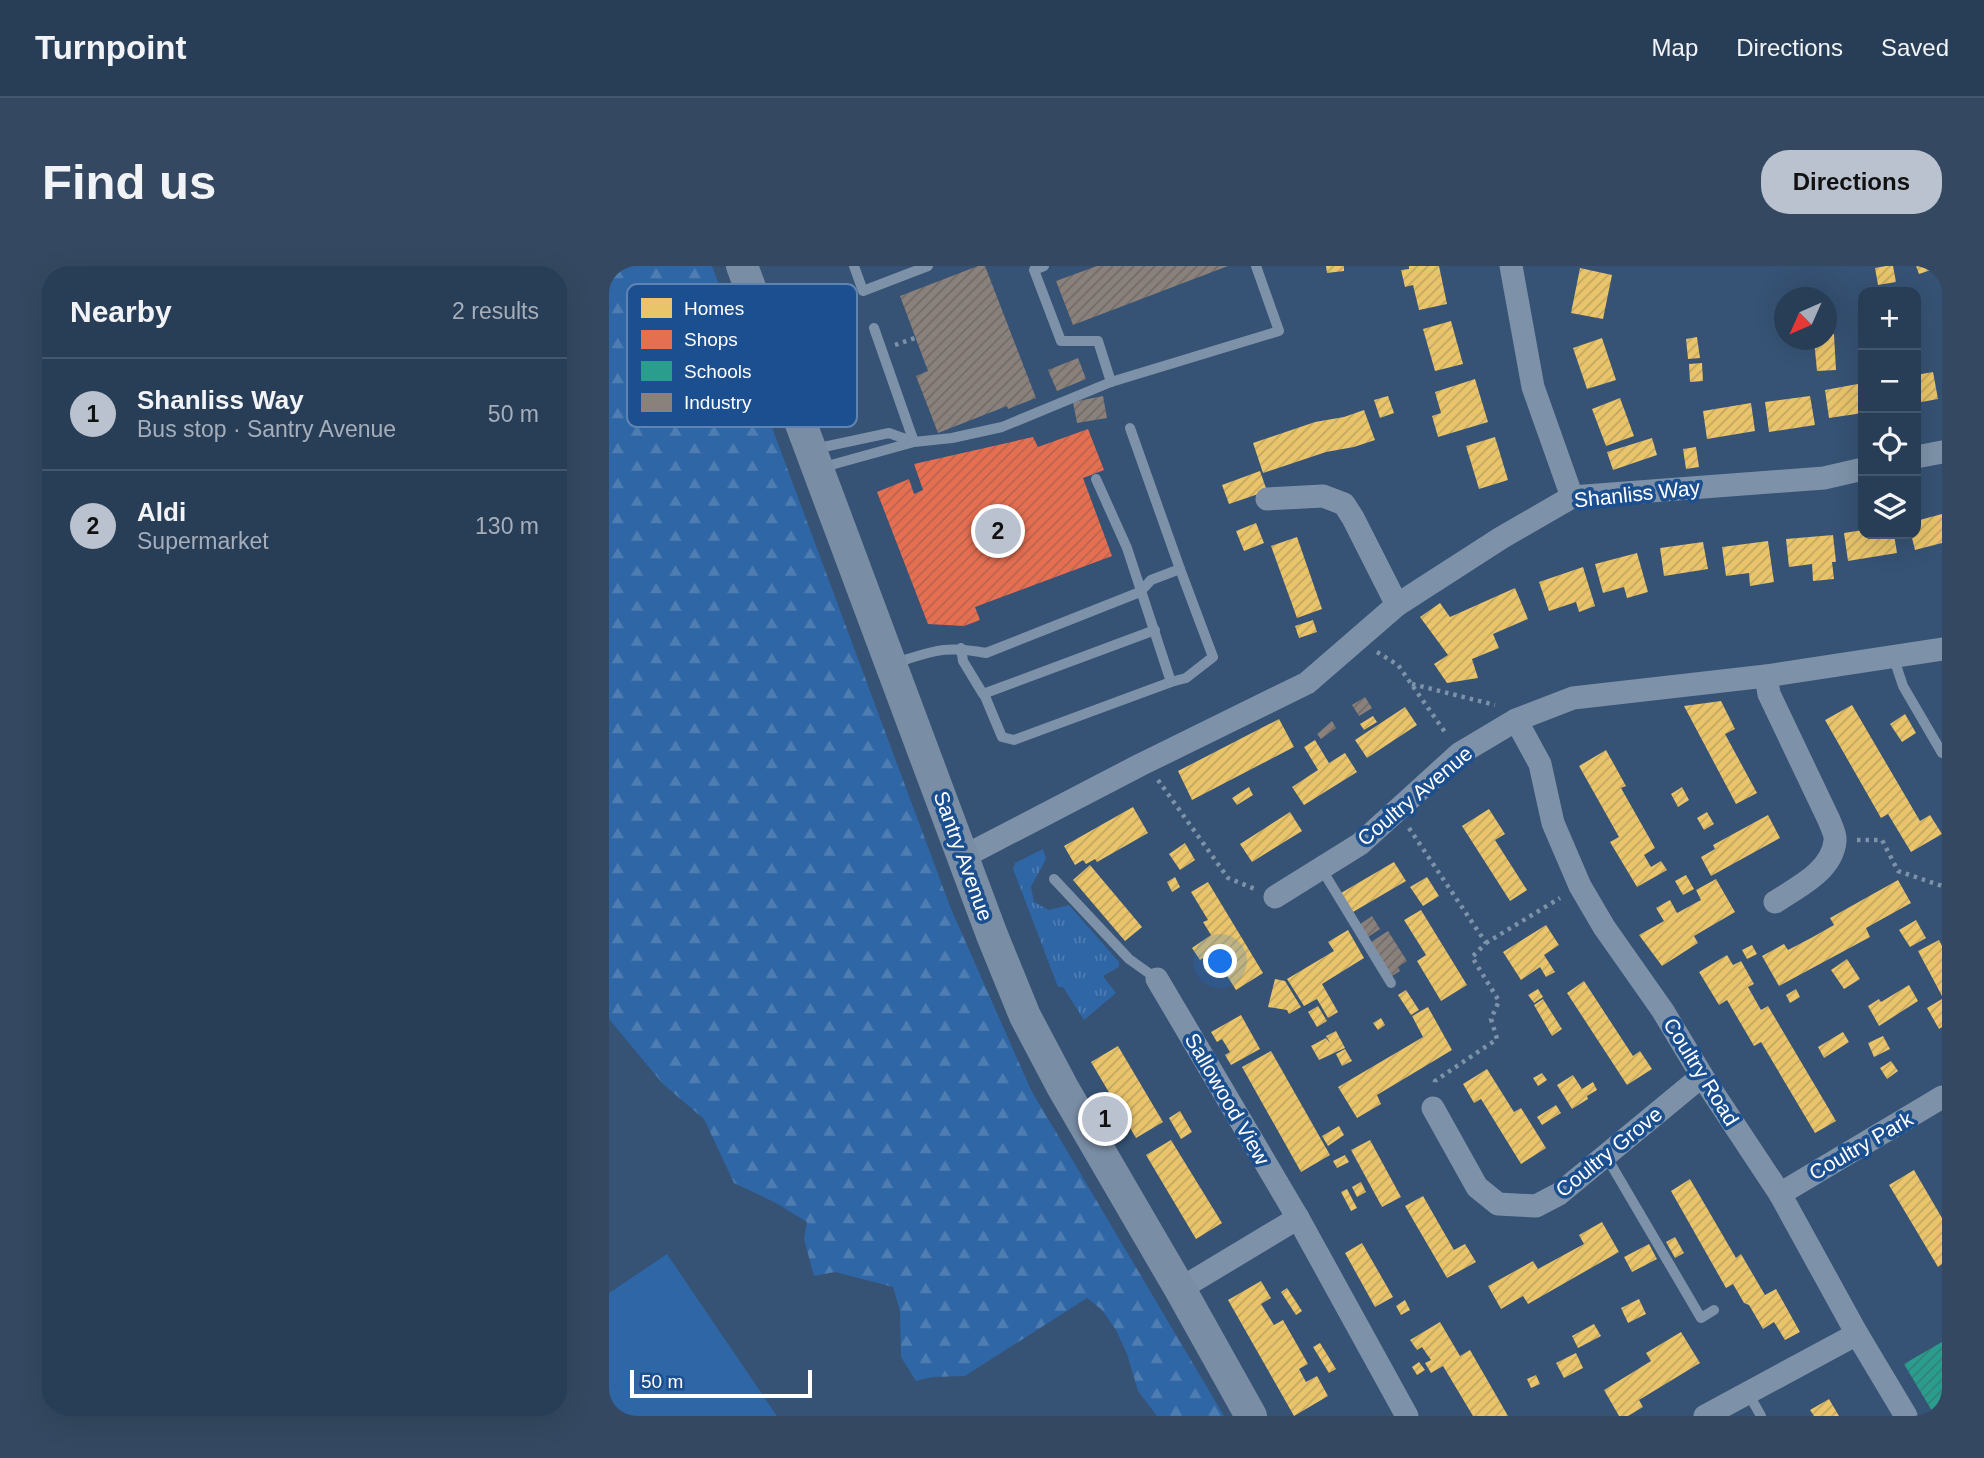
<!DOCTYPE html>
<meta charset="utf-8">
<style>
body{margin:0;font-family:Arial,sans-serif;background:#344961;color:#f1f3f6}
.controls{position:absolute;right:21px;top:21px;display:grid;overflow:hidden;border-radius:14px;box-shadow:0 7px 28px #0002}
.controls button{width:63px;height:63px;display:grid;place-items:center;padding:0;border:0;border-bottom:2px solid #44576d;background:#283e57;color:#f1f3f6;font:35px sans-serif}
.compass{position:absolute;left:1165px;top:21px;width:63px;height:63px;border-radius:50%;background:#283e57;box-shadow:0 7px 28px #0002;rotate:225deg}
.scale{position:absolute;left:21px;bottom:18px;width:182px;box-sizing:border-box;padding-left:7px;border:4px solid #fff;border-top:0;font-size:19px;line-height:24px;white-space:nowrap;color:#fff;-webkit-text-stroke:5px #1b4f8f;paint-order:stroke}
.you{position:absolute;left:612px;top:696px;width:24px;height:24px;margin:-18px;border:5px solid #fff;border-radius:50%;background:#1a73e8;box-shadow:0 0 0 10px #1a73e833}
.badge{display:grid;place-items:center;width:46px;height:46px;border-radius:50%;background:#b9c2ce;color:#111;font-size:23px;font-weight:700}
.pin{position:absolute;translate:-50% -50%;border:4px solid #fff;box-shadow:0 2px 7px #0006}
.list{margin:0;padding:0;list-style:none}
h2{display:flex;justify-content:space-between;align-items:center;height:91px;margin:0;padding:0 28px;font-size:30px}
h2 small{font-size:23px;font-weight:400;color:#a5aeba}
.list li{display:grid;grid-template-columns:46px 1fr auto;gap:21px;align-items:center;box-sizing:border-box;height:112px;padding:0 28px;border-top:2px solid #44576d}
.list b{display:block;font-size:26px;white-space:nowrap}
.list p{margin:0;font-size:23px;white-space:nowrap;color:#a5aeba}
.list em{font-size:23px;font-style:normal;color:#a5aeba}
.icon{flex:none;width:38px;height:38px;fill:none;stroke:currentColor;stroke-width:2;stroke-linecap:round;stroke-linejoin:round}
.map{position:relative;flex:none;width:1333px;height:1150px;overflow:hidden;border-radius:28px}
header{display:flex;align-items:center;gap:42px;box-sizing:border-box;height:98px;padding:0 35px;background:#283e57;border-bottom:2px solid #44576d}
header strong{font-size:33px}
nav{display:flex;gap:38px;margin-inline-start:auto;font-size:24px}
.intro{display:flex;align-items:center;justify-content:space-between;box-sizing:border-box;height:168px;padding:0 42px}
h1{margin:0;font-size:49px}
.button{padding:18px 32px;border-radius:28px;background:#b9c2ce;color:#111;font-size:24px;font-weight:700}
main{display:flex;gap:42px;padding:0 42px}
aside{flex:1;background:#283e57;border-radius:28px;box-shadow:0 7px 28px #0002}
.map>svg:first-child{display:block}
</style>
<header>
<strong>Turnpoint</strong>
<nav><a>Map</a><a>Directions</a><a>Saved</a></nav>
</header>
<div class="intro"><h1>Find us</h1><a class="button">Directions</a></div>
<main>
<aside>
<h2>Nearby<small>2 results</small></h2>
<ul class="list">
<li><span class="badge">1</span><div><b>Shanliss Way</b><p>Bus stop · Santry Avenue</p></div><em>50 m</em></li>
<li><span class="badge">2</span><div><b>Aldi</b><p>Supermarket</p></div><em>130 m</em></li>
</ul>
</aside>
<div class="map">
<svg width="1333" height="1150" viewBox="0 0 1333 1150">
<defs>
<pattern id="grass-tufts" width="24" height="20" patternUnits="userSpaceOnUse" patternTransform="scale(1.75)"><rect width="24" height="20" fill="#2f66a5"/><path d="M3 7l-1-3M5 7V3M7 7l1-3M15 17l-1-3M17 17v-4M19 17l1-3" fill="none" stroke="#4e7db2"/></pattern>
<pattern id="forest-firs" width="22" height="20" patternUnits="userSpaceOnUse" patternTransform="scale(1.75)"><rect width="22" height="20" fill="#2f66a5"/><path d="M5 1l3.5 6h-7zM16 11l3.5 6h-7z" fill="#4e7db2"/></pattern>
<pattern id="homes-hatch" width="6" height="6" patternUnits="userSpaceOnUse" patternTransform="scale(1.75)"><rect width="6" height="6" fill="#e9c46a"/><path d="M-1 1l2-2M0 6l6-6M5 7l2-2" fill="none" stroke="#c2a662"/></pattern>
<pattern id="shops-hatch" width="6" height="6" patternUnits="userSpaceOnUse" patternTransform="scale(1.75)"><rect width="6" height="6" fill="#e76f51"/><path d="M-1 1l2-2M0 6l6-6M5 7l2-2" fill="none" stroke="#b86450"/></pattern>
<pattern id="schools-hatch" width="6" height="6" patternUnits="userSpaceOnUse" patternTransform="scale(1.75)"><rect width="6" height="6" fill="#2a9d8f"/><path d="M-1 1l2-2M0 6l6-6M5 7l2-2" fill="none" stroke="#368178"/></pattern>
<pattern id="industry-hatch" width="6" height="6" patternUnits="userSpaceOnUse" patternTransform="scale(1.75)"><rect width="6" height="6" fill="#8a817c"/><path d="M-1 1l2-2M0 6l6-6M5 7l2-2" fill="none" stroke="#716c69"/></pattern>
</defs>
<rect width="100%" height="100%" fill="#365274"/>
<path fill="url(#grass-tufts)" d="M434,583L437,593L422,621L425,636L440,644L460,639L510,696V701L494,710L507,727L475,754L454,721H449L404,603L406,597Z"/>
<path fill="url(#forest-firs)" d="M0,0H103L342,643L422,824L615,1150H548L529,1125L518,1088L507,1064L493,1044L478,1032L356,1110L324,1111L307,1115L292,1091L291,1045L284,1021L226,1006L205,1010L195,973L198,956L167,937L125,917L95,853L54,818L0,753Z"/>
<path fill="#2f66a5" d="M58,988L168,1150H0V1027Z"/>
<g fill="url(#homes-hatch)">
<path d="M717,0H735V5L718,7Z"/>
<path d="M800,0H830L838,38L810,44L804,19L796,21L792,4L800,3Z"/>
<path d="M1277,0H1284L1287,16L1269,19L1266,2Z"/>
<path d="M1307,0H1321L1322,4L1310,8Z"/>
<path d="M971,2L1003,9L994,53L962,47Z"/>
<path d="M842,55L854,98L826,105L814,63Z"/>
<path d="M1225,68L1227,104L1208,105L1205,74H1218V69Z"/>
<path d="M1088,71L1091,92L1079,93L1077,73Z"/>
<path d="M993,72L1007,114L978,123L964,82Z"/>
<path d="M1093,97L1094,115L1081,116L1080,98Z"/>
<path d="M1324,106L1329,133L1307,137V109Z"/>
<path d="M866,113L879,156L829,171L823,150L832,147L826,126Z"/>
<path d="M1254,117V147L1220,152L1216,124Z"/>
<path d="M779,130L785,147L771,152L765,134Z"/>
<path d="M1201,130L1206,159L1160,166L1156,136Z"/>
<path d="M1011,132L1025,170L997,180L983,143Z"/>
<path d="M1142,137L1146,165L1098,173L1094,145Z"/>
<path d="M755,144L766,174L745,181L717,186L654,207L644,177L706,156L735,151Z"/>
<path d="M886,171L899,214L870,223L857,180Z"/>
<path d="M1043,172L1048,189L1004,204L998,186Z"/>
<path d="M1087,181L1090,201L1077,203L1074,183Z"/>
<path d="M651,205L658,225L620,238L613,219Z"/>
<path d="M1333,248V277L1306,284L1302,268H1307V255Z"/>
<path d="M647,257L655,277L635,285L627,265Z"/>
<path d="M1254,264V268H1285L1288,287L1239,295L1235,267Z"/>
<path d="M1224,269L1227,296H1223L1225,313L1204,315L1203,298L1180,301L1177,273Z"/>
<path d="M688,271L713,343L688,352L662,280Z"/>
<path d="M1159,275L1165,316L1141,320L1140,307L1117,310L1113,281Z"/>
<path d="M1094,276L1099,303L1055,310L1051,282Z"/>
<path d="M1028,287L1039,326L1018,332L1015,321L994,327L986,298Z"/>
<path d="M974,301L986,340L970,346L967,336L940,345L930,316Z"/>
<path d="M906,322L919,353L884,368L890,382L863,393L869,412L838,417L825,398L839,389L811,351L831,337L841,351Z"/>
<path d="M704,354L708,366L690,372L686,360Z"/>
<path d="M1112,435L1126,463L1116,468L1148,527L1127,538L1075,440Z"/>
<path d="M1243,439L1311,555L1321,549L1333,568L1302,586L1279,548L1272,552L1216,454Z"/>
<path d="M796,441L808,459L758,492L746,474Z"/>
<path d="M1296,448L1307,467L1293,476L1281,458Z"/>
<path d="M764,450L768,456L755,464L751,458Z"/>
<path d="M670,453L685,481L583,534L569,505Z"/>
<path d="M706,474L720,497L736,487L748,506L695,539L683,521L709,504L695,481Z"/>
<path d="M997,484L1017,520L1012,522L1046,582L1035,589L1042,601L1052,595L1058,604L1028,621L1001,576L1010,571L970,500Z"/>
<path d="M640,521L644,529L628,539L623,532Z"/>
<path d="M1073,521L1080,534L1069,541L1062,528Z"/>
<path d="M524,541L539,567L488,596L486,593L477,598L474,594L466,599L455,580Z"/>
<path d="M880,543L896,568L886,574L918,624L901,635L853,560Z"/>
<path d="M681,546L693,565L643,596L631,578Z"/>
<path d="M1098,546L1105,558L1095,564L1088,552Z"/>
<path d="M1159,549L1171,572L1102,610L1092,591L1106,583L1104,579Z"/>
<path d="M576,577L586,594L571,604L560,588Z"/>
<path d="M785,596L797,615L744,646L732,627Z"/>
<path d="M481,599L533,661L516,675L464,614Z"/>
<path d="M1077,609L1085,623L1074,629L1066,615Z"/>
<path d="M566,611L571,621L563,626L558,616Z"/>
<path d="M818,611L830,630L814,640L801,621Z"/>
<path d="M1107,613L1126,646L1085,670L1089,677L1053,700L1030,669L1055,655L1047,642L1061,634L1068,647L1092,634L1087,624Z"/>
<path d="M1289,614L1302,637L1257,662L1261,671L1170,720L1153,690L1175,678L1179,684L1202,672L1225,659L1221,652Z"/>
<path d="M599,616L654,707L627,724L603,686L591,694L583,682L602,669L594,656L599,654L582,626Z"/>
<path d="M812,644L858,719L832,735L808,695L817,689L795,654Z"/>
<path d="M1307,654L1317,672L1301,681L1290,664Z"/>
<path d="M937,659L950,679L935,689L946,706L937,711L931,701L912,714L894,686Z"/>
<path d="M739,664L755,692L713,718L729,746L719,752L708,733L695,740L678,713L725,685L719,676Z"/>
<path d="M1330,674L1333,680V730L1309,685Z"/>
<path d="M1143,679L1148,688L1138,693L1133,684Z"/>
<path d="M1118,689L1124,699L1132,695L1145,718L1139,721L1152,744L1159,740L1227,855L1206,867L1152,776L1145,780L1118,734L1110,739L1090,706Z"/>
<path d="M1238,693L1251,713L1235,723L1222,704Z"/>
<path d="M666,713L676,715L692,741L680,748L678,744L659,741Z"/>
<path d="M975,715L1024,790L1031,785L1043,803L1018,819L958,727Z"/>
<path d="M1300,719L1309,735L1270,760L1259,740L1270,733L1272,736Z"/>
<path d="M929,723L934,731L925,737L919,729Z"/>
<path d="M1187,723L1191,731L1181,737L1177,729Z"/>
<path d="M797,724L810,744L802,749L789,729Z"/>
<path d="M934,733L953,763L943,770L925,739Z"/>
<path d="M1333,733V761L1330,763L1318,742Z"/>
<path d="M709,740L718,755L708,761L699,746Z"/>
<path d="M819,741L843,784L768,829L772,838L748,852L729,821L814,771L803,750Z"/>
<path d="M632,749L651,783L622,799L616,789L621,786L613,773L608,776L602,766Z"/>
<path d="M772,752L776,759L769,764L764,757Z"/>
<path d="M727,765L736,782L710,794L702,780L717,772L722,778L717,770Z"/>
<path d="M1234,766L1240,776L1215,792L1209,781Z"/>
<path d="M1274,770L1281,783L1265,791L1259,777Z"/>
<path d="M509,780L554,856L527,872L482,796Z"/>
<path d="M736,783L743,795L733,800L727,788Z"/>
<path d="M662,785L721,889L692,906L633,801Z"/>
<path d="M1282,795L1289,805L1278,813L1271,802Z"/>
<path d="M878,803L905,846L912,842L937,882L912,898L872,833L865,837L854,818Z"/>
<path d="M933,807L938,814L929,820L924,812Z"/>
<path d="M964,809L973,823L984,816L988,824L978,830L979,833L963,843L948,819Z"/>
<path d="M947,839L952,847L933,859L928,851Z"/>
<path d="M571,845L583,866L572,873L560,852Z"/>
<path d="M730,860L735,869L719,880L713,870Z"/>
<path d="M562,874L613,957L587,973L537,889Z"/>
<path d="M761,874L792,931L773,941L742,884Z"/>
<path d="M736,889L740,896L728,902L724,895Z"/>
<path d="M1305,904L1333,952V998L1329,1001L1280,919Z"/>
<path d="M1081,913L1127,992L1132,988L1156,1029L1167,1023L1191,1066L1176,1074L1165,1056L1154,1063L1140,1039L1135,1037L1124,1018L1117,1022L1062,925Z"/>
<path d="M752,916L757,926L748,931L743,921Z"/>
<path d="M738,923L748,942L742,945L732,926Z"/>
<path d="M814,930L845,984L856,978L867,996L838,1012L796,940Z"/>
<path d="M993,956L1010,986L919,1038L914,1030L892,1043L879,1020L924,995L929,1003L951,991L975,978L970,969Z"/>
<path d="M1066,971L1075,987L1066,992L1057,976Z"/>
<path d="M753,977L784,1031L766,1041L736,987Z"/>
<path d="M1040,978L1048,993L1023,1006L1015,991Z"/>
<path d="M652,1015L662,1032L652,1038L665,1059L674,1054L699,1098L690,1103L697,1116L708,1110L719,1130L685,1150L619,1034Z"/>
<path d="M678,1022L693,1045L687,1049L672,1026Z"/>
<path d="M1030,1033L1037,1048L1019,1057L1012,1042Z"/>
<path d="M796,1034L801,1044L792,1049L787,1040Z"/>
<path d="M831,1056L851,1090L861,1084L899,1150H864L834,1100L822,1107L816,1097L822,1094L817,1087L813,1081L808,1084L801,1074Z"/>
<path d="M985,1058L992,1070L969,1082L963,1070Z"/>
<path d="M1072,1066L1091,1097L1030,1134L1034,1141L1019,1150H1010L995,1124L1042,1095L1037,1087Z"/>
<path d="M711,1077L727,1103L720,1107L704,1081Z"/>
<path d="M967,1087L974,1102L955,1112L947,1097Z"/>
<path d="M810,1096L816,1104L808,1109L803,1101Z"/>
<path d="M927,1109L931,1118L922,1122L918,1113Z"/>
<path d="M1220,1133L1230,1150H1205L1201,1144Z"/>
</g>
<path fill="url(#shops-hatch)" d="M479,163L495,204L474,212L503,290L366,341L371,354L355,360L319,358L268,226L300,213L305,228L314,224L305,198L424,171L429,181Z"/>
<path fill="url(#schools-hatch)" d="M1333,1076V1150H1326L1295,1098Z"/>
<g fill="url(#industry-hatch)">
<path d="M369,0H376L427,132L399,143L398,140L329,167L307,110L319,105L291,30Z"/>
<path d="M488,0H619L464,59L447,15Z"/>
<path d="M469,92L477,113L448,125L439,104Z"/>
<path d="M494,130L498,152L468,157L464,136Z"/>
<path d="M756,431L763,442L750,450L743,439Z"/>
<path d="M723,455L727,462L712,473L708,468Z"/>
<path d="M763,650L771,663L759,671L750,659Z"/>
<path d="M779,665L798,695L789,701L791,705L783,710L762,676Z"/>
</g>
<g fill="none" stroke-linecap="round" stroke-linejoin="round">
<g stroke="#7d92a8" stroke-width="4.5" stroke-dasharray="3.5 5" stroke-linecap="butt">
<path d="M286,79L306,72"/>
<path d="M768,386L789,399L838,469"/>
<path d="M803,418L886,439"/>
<path d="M549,514L619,612L646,623"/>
<path d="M800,562L877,677L863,691L890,735L882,753L888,773L826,815V821"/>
<path d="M1248,574H1273L1289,605L1333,620"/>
<path d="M877,677L951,632"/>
</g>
<g stroke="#7d92a8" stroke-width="10">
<path d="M245,0L254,25L319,0"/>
<path d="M435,0L425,4L452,75H489L502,116"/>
<path d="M265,62L305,176L343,172L393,161L502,116L670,65L647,0"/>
<path d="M205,183L280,167L305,176L211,202"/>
<path d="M487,213L518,282L562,416L577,412L604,391L571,303"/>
<path d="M352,382L354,395L374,428L546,364"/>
<path d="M1284,390L1294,420L1333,487"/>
<path d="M286,397C325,385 335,379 377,387L531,326L542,314L571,303L521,162"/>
<path d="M375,428L393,471L405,474L562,416"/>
<path d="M712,602L782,717"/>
<path d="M445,613L520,693L548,713"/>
<path d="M997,890L1092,1052L1105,1044"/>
<path d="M1139,1127L1152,1150"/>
</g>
<g stroke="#7d92a8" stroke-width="23">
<path d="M902,0L924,121L963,231"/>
<path d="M1307,191L1333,186"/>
<path d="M658,233L714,230L735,238L744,252L788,339"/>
<path d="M1157,410L1160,428L1220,554C1222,560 1227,568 1226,575C1223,605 1189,621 1166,636"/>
<path d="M907,454L931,498L944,557L971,620L995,661L1054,745L1093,810L1171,928L1248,1068L1297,1150"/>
<path d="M354,591L531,499L698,417L788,339L892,272L963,231L1215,212L1254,203"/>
<path d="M666,631L751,578L850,488L907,454L964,432L1157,410L1333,383"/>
<path d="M548,713L689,952L798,1150"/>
<path d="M824,842L868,921L889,938L927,940L950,928L1093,810"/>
<path d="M1171,928L1333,831"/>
<path d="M571,1023L689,952"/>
<path d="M1096,1150L1248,1068"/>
</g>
<path stroke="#798da4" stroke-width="32" d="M133,0L383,669L416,750L454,822L571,1023L642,1150"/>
</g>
<g text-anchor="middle" stroke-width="7" stroke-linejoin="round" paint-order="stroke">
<g font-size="21" fill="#fff" stroke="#1b4f8f">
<text transform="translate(1028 228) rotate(-6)" y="7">Shanliss Way</text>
<text transform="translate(806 530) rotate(-40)" y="7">Coultry Avenue</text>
<text transform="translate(354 590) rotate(70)" y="7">Santry Avenue</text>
<text transform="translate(1092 806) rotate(58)" y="7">Coultry Road</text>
<text transform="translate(618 833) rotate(60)" y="7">Sallowood View</text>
<text transform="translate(1252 880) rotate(-30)" y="7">Coultry Park</text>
<text transform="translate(1000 886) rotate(-39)" y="7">Coultry Grove</text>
</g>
</g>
<rect x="18" y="18" width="230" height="143" rx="10" fill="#1b4f8f" stroke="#5f84b1" stroke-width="2"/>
<rect x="32" y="32" width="31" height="20" fill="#e9c46a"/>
<rect x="32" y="64" width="31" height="19" fill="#e76f51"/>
<rect x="32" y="95" width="31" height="20" fill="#2a9d8f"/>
<rect x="32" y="127" width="31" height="19" fill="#8a817c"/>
<g font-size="19" fill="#fff">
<text x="75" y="49">Homes</text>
<text x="75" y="80">Shops</text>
<text x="75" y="112">Schools</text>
<text x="75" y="143">Industry</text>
</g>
</svg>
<div class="controls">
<button>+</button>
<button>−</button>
<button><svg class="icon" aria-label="locate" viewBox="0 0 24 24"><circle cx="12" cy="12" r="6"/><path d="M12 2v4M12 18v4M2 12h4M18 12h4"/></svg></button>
<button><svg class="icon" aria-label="layers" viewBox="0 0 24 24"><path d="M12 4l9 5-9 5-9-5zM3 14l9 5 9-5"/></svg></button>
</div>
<svg class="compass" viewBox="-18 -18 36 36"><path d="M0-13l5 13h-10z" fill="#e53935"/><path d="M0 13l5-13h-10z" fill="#a5aeba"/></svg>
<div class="scale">50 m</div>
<div class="you"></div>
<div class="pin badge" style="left:496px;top:853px">1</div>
<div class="pin badge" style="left:389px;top:265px">2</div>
</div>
</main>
